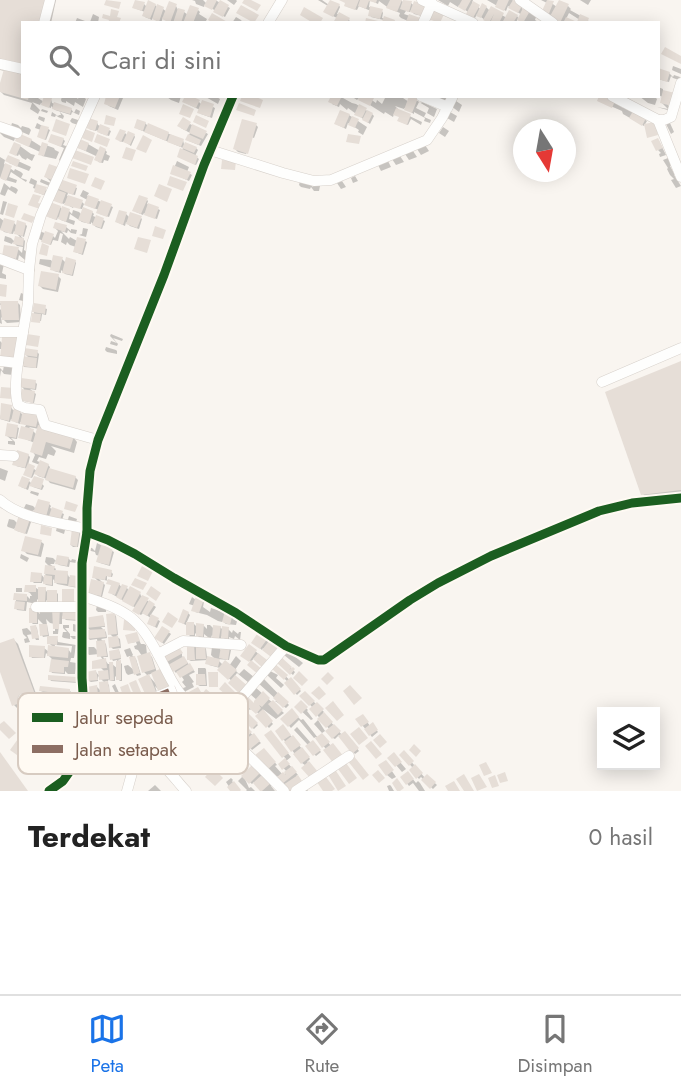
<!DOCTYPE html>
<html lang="id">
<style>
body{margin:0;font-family:Jost,sans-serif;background:#f6f6f6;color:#222}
.controls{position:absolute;right:21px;bottom:21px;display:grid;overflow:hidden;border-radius:0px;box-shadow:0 4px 18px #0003}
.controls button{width:63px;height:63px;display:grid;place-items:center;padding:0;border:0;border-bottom:2px solid #e0e0e0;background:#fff;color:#222;font:35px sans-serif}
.compass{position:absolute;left:513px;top:119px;width:63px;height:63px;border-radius:50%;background:#fff;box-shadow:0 4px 18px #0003;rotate:169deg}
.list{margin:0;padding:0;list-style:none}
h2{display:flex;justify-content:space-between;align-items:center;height:91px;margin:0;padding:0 28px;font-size:30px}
h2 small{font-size:23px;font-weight:400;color:#767676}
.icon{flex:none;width:38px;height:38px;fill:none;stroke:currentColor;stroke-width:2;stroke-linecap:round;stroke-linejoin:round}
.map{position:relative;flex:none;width:681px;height:791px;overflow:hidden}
.search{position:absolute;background:#fff;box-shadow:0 4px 18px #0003;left:21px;right:21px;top:21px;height:77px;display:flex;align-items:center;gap:18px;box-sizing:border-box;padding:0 24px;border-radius:0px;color:#767676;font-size:26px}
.sheet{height:203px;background:#fff}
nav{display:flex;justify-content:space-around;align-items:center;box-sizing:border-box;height:98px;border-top:2px solid #e0e0e0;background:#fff;font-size:19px;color:#767676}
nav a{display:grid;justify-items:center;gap:4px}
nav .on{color:#1a73e8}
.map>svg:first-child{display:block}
</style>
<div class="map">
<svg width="681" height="791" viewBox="0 0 681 791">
<rect width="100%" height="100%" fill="#f9f5f0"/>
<g fill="#0003" fill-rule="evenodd">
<path d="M0,0H56L51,23H23V96H35L44,102L51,99L52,103L71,109L74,113L76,109L80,111L79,115L72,112L71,115L55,110L51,106V108L45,106L41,103L40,105L32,102L41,111L42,109L48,111L47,113L41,111L40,110L38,114L30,109L32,103L4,95L0,91L5,71L0,70Z"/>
<path d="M192,0H203L207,4L212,0H215L230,8L225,17L205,4L204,7L196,4L195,1Z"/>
<path d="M227,0H236L237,1L234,5Z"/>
<path d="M318,0H322L329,5H339L340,7L337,14L349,19L350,23H336L337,18L327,13L328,6Z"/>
<path d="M341,0H370L369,7L382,11L383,13L382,18L396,23H384V20L371,17V11L359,6L357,10L348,7L347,3Z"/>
<path d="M373,0H401L404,3H411L426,17L414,14L411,10L410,12L406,11L404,14L422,20L424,23H413L401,18L399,16L400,13L390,9L379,1L378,4L374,2Z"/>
<path d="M438,0H473L472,3L481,9L486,7L490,11L491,9L507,18L517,16L519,19L522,15L508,6L506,11L487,0H512L522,5L523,7L522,9L535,15L536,17L535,20L540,23H524L518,18L516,23H489L477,14L475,18L470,15L468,12L459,5L458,7L450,2L448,6Z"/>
<path d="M541,0H547L557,7L568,6L571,9L570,10L588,20L589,23H579L580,20L569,13L566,19L574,23H559L545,14L547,3Z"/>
<path d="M580,0H591L588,5Z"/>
<path d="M144,4L147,7L155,5L158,8L163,9L167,12L176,6L178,10L184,12L188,15L198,10L200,12L199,14L207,19L205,23H171L163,17L161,23L152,18V20L145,17V12L134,8Z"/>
<path d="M93,14L99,17L98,23L90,22Z"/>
<path d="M236,17L241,20L243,23H232Z"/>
<path d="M77,18L85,21L86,23H75Z"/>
<path d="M673,66L681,69V74L674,71L672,70Z"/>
<path d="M669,73L673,77L674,75L680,77L679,80L673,78L671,76L669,82L658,79Z"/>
<path d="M658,87L663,89V92L674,107L668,105L672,110L671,111L657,107L668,109L662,103L663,97L658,95Z"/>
<path d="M62,96H75L78,99L79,96H82L86,99L83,107L75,102L74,106L66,101V103L62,102L61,100Z"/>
<path d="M108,96H122L123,98L118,110L109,106L106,103Z"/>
<path d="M163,96H181L179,103L171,100L167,97V98Z"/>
<path d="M204,96H215L220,99L218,104Z"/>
<path d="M333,96H344L343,98L352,103L356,104L372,114L374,116L370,124L348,108L347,110L340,104L339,107L332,104Z"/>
<path d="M351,96H366L376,103L377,100L382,104L385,98L380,96H400L409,102L411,97L421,103L422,102L437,109L434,117L427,113L429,108L419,102L416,108L426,113L424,117L431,120L430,123L424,121L425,118L414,112V114L404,108V109L395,106L401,112L422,122L421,125L411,119L408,125L399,121L401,117L394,114L393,117L385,112L384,114L359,98L357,100Z"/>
<path d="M428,96H454L453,99L462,105L459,112L451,106Z"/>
<path d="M639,96L655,97L657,99L655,105L648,103Z"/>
<path d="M599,101L614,102L623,108L624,106L647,121L644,126L623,114L622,111Z"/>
<path d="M199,102L202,105L203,102L215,108L212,118L201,114L200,110L186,103Z"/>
<path d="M52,112L58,116L59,115H61L60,112L64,116L63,119L58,117L56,115L55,117L51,116Z"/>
<path d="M450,112L457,116L454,122L447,118Z"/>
<path d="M349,115L367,127L363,135L358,132L359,130L348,123L346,129L338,125Z"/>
<path d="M39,116L45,118L44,122L38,119Z"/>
<path d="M72,118L81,121V126L72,123L70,121Z"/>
<path d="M97,122L98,125L111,131L109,136L100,133L97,130L96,131L89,129Z"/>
<path d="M12,123L18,125L21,128L22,126L29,128L31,130L29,135L22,132L19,129H10Z"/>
<path d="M37,123L50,130L46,140L39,137L41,130L35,128Z"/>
<path d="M145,123L148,126L149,125L183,140L184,144L196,148L198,150L195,156L199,159L196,165L179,157L183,148L138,129Z"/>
<path d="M670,123L674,132L671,134L666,124Z"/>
<path d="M190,124L208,134L201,146L189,141L187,139L190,133L181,128Z"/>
<path d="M256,125L258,127L254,138L249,136L251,139L246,154L238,152L235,149Z"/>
<path d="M443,127L449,131L445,137L439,133Z"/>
<path d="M0,130L31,140L42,147L43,144L54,148L55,150L59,152L56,159L42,156L40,152L19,142L15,138L14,141L4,137L0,133Z"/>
<path d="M125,133L128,136L134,135L135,137L131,146L124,141L123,142L119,141Z"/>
<path d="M63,139L65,141L63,145L69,147L61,162L59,160L64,148L50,142Z"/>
<path d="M659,141L666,155L660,157L659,154L661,153L658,150Z"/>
<path d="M88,144L100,151L105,150L107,152L106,154L110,156L108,161L104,160L103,163L98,162V157L79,148Z"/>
<path d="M425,145L429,151L421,155L417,149Z"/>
<path d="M20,146L31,154L35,155L32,161L27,158L26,160L22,158L19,154L18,156L13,154Z"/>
<path d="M413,151L417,157L409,160L405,154Z"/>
<path d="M400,156L404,162L396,165L392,159Z"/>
<path d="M0,157L5,160L4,164L14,171L15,169L21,172L23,174L21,178L27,180L26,182L11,172L9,177L17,180L16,183L2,179L0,177Z"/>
<path d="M9,157L29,166L31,167L29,171L9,163Z"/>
<path d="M668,158L672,165L670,166L675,175H674L681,186L676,188L671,180L674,179L670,175L667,169L668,168L663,160Z"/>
<path d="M177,161L189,167L187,172L192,175L189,181L172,173Z"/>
<path d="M388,161L391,167L381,171L378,165Z"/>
<path d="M50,166L54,188L40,182L41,179L53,184L46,177Z"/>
<path d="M355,176L358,181L353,183L351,178Z"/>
<path d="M31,178L37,181L36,186L47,191L46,196L36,192V189L33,188L34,185L29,183Z"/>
<path d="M61,181L77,188L75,195L68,193L67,196L82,202L84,204L82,209L92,212L94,214L93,216L103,220L105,221L102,229L96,227L91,222V224L82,222L70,214L69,219L75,221L74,225L61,220L58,217L57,220L49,217L60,207L63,210L69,211L72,214L73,210L79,212L82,215L84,210L74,206L73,208L64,203V204L53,200Z"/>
<path d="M300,181L309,183L313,187L314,183L319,184L320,186L319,191H314L311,187L310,189L301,187L299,185Z"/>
<path d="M342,181L346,187L341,189L337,183Z"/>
<path d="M4,183L10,188L11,186L16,188L18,190L16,194L8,189L5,196L2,195L0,194Z"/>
<path d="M83,190L89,193L87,196L113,207L109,217L100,214L99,210L88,206L91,202L80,196Z"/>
<path d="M147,200L148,201L147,204L160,210L157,219L148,216L144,213L143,215L136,212Z"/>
<path d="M3,201L7,202L3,215L0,214Z"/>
<path d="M126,214L130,218H141L142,219L139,229L130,226L126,222L125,226L117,222Z"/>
<path d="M0,218L5,222L14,223L17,226L25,224L27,226L24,237L20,235L25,241L24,250L27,252L25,260L19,255L18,260L5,258L18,249L22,253L23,247L17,246L13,242L12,244L4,241L5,236L11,238L15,242L20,237L14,231L13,234L4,232L1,228L0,230Z"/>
<path d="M56,224L66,227L71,231V229L77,230L76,234L71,233L68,230L67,233L61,231L69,239L70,237L77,241H85L87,242L83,255L75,252L76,247L70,245L67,242L66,245L61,242L63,234L60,233L58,241L53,240L51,245L37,238L39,231L53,236L55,238L58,231L55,228Z"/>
<path d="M83,228L88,229L86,237L79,235L82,234Z"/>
<path d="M40,259L51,260L53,263L62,259L66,263L75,261L76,263L73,276L65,274L61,270V273L54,271L52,268L39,264Z"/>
<path d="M0,262L4,264L2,273L6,275V279L0,278Z"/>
<path d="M58,276L61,279L58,292L43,289L40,286Z"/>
<path d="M21,293L26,295L27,302L19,300Z"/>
<path d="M17,302L20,305L21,322L7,323L1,317L2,324L0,323V309L4,313L3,305H0V303Z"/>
<path d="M35,305L47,309L46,315L42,314L41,321L33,320Z"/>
<path d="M111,334L123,339L122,341L113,338L118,344L117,346L110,344L111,341L117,343L110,336Z"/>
<path d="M0,341L3,344L14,367L13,375L4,374L1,370L0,377V368L3,371L4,365L3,349H0Z"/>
<path d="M106,347L116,350L117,351V354L107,352L105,350Z"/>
<path d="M37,352L39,354L37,368L24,367L23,365L30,359L25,354Z"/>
<path d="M681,363V495L648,499L643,494Z"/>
<path d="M35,382L37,384L36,390L30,389L36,394L34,403L24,401L22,400L24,389L21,386Z"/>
<path d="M3,405L11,407L13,410L20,412L23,415L41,419L39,427L73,437L77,442L74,453L51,446L56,451L54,456L48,454L46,459L39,457L37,461L48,465L50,467L49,470L75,477L78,480L75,490L50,483L47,479L38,476L35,472L32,478L27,476L28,469L16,466L28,455L30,457L28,465L37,471L40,465L32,462L35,455L32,451L35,443L20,437L26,425L20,422V424L15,422L11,419L10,422L0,419ZM29,427L39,429L37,435Z"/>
<path d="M17,427L19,428L17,439L11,438L15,442V445L8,444V441H13L7,436Z"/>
<path d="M0,468L8,471L5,481L0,479Z"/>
<path d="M29,481L32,484H42L44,486L42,490L33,487L30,484L28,490L21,487Z"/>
<path d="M28,490L39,493L38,496L30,493L31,491Z"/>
<path d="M26,504L33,506L36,509L49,504L51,506L50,508L64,514L61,523L37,514L33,510L32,515L23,510Z"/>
<path d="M69,516L77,519L75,526L67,523Z"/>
<path d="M9,519L14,520L18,524L29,520L31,522L27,534L17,531L14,528V529L8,527L7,526Z"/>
<path d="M57,527L65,530L64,534L56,531Z"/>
<path d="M79,531L81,533L79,547H73L71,545Z"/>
<path d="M40,541L44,544L41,557L27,554L23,550Z"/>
<path d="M97,543L114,552L110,566L100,563L98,562L100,556L96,555L95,552L87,550V547L92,548L95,551Z"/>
<path d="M21,554L29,558L27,562L20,558Z"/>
<path d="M46,557L53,558L57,562L68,558L71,561L72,559L76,560V563L70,562L69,567L59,565L55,561L54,564H50L56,569L55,571L67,573L69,577L77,578L78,588L57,584L53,579V586L46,585L42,581V583H34L32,581L41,574L45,579L46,567H50L45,562Z"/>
<path d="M111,572L113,574L112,577L107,576V580L119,584L122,588H127L129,591L140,593L141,596L156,607L150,616L160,621L157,628L151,625V618L143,613L141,615L136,612V608L112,594L113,586L108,583L109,581L99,579L105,585L102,597L92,595L100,583L94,577Z"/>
<path d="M35,587L40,591L45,589L47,592H56L58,594V604H50L46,600V603H41L37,599V604L27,602L26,611L17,610L16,608V595L27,596L30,599V596H32L30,593L26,591Z"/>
<rect x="16" y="588" width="6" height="4"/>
<path d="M192,597L197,601L203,600L204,602L203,607L210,612L211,608L223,612L226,615L233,616V619L237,621L236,625L226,624L222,621V622L218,621L207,615L195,612V606L189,604Z"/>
<path d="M97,605L106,608V612H98L96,610Z"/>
<path d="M40,609H60L79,621L66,620L62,616V624H59L58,634H53V631H55V624L50,623L46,619L49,636L43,637L42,635L45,626L38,619V624H33L37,628L39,640H36L33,634L27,635L30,642L25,643L24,639L27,638L23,634L22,629L27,628L33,634L36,627L31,622L36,610L40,614Z"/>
<path d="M188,613L190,615L186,624H194L198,628L203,625L207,629V625H210L214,629L220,627L224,631L228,629L232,633L233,630L238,634L239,632H241L240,640L235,636L234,639L229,637V640L225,639L221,636V639H215L212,635L211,638H209L204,634V637H199L195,633V636H190L188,634V626L182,623Z"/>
<path d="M114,614L116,616L118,635L116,636L120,639L121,648L113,649L111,647L114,638L110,634Z"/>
<path d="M103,617L105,627H101L106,632L107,638L101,639L106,644L108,657H103L108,664H112L118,669L117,660L113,661L112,659L119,651L120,653L121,659L118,660L122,664V681H120L115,676V681H110L109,679L108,681H105L109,685L110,697H104L99,692V696L91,697L90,696L97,687L102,692L105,683L98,676V681L91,682L89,681L96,672L100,677L105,672L97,664L103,660L99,654L89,655L87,653V647H94L99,652L97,639L90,640L88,638L92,632L87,627Z"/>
<path d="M73,624L78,625L79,633L73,631Z"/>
<path d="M63,625H69V628H65L70,634V636H77V639H73L70,636V639L64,638L62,637L63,632H67L63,628Z"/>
<path d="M163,628L171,634L164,644L156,638Z"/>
<path d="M136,634L141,644H144L146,645L147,655L149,654L152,657L164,695L155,686L163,711L152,716V717L149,718L144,708L150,705L148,676L144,672L142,656L138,650L135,649L134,646L137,645L136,642L130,643ZM153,673L157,685L148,675Z"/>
<path d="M57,638L58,642L76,645L74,658H71L70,662L77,663L75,674H68L65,671V674L52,673L51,671L52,659L46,653L45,658H32L31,656L44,648L49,652L53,647L49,643ZM55,645L72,646L71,653L68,649L54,648Z"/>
<path d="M14,640L18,644L39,702L18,709L14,705L0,667V645Z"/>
<path d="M267,640L270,643L284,648L303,663L299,667L284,655L281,659L295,672L293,675L263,648L262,650L253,642Z"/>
<path d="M193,645L195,647H205L206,649L207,657L216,660L211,655L212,647H218L222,651L229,648L231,650L229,660L217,659L223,665L229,666L236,656L241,661L235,670L239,674L244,669L260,682L263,678L289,705L286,708L275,701H278L257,682L254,686L284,713L276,719L264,710L262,711L273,724L269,728L258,716L259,714L252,708L250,710L242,703L238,707L258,725L254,729L234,711L230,716L239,724L240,723L261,743L252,750L240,733L237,735L223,724L214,707L211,710L198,697L193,699L191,698L199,691L202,696L206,692L212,697L211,698L219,706L231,713L232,702L226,697L225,685L238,697L241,693L232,681L219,670L220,668L209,665L208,660L191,661L189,660ZM237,673L249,683L251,692L234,677ZM250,694L257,700L253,704L246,698Z"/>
<path d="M250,646L272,667L274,665L301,691L297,695L287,683L288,682L271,666L254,658L251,662L243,656Z"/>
<path d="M177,647L182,654V656L195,672L189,675L194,682L192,683L194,687L184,692L183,688L186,687L182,682L184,680L178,671L176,673L167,662Z"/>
<path d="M130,648L133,655H132L136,659L141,675L137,676L135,673L128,675L126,673L124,666L128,665L135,671L130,656L127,657L124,650Z"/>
<path d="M198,668H205L206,669L207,686H200L198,685Z"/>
<path d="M270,671L278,675L276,678L284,685L281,688L267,675Z"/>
<path d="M50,679H76L78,683L51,681Z"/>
<path d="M115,684L120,695L119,696L116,694L112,686Z"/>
<path d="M41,691H70L71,692V696L78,697L80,699L83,715L48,712L65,705L66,702L51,700L49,699L50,693L43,692Z"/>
<path d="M305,693L324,712L323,713L342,735L345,733L359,751L355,754L339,735L335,739L333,738L330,730L312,709L313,708L302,696Z"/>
<path d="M301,703L308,710L307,711L313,719L311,720L297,707Z"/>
<path d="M292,711L301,720L303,719L304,720L318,738L322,735L331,746L326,749L316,737L314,738L299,720L291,728L283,719Z"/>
<path d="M363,716L370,726L372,725L378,732L372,737L358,720Z"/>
<path d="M318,720L325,731L322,733L314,724Z"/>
<path d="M34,721L43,728L63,729L67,732L65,739L45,735L40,730L21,757L16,753Z"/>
<path d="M297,727L311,743L314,744L321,752L316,756L315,755L308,745L294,730Z"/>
<path d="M277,731L289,734L294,739L310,759L307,762L318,774L302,763Z"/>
<path d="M215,732L226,741L222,745L232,754L230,756L237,763L235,764L228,758L225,761L233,770L232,771L224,764L226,762L216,752L212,756L220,763L212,757L196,775L179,761L181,759L172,751L168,753L162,746L160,747L158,746L163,738L174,752L178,748L172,741L175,739L181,745L182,743L188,750L184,754L191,759Z"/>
<path d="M273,735L291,757L286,761L298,775L296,776L308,791H289L278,776L276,778L268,769L264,750L277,765L275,766L283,775L287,772L280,764L286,759L266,736Z"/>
<path d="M404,753L425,778L427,776L437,785L433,789L421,777L419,779L411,770L413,768L401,755Z"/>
<path d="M394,755L406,769L402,772L390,758Z"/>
<path d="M387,764L396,777L392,779L387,775Z"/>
<path d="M253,766L272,785L271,786L275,791H262L254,782L252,784L244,777L249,788L251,787L255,791H246L247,790L238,781Z"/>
<path d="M408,773L416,783L418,781L420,783L425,791H419L413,783L409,786L402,777Z"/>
<path d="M231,778L233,780L232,781L240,791H232L226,782Z"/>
<path d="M155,785L161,791H148Z"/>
<path d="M390,785L391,786L394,791H389L387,786Z"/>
</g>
<g fill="#e6ded7">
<path d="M0,0H51L46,23H23V72L0,67Z"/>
<path d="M106,0L121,2L119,9L104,5Z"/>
<path d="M135,0L145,2L142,11L132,8Z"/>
<path d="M148,0L156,4L150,19L142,16Z"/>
<path d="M207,0H217L212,10L204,6Z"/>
<path d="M220,0L229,5L223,17L213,12Z"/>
<path d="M244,0H251L261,5L257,11L242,3Z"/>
<path d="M330,0L340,4L333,17L323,12Z"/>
<path d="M339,0H359L355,10L344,6L345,3Z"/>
<path d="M360,0H377L376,3L369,1L366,9L358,6Z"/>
<path d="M390,0H402L397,12L386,8Z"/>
<path d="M403,0L412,1L409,12L400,9Z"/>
<path d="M462,0H471L465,11L458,7Z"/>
<path d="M498,0H509L504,11L495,7Z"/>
<path d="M513,0L523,4L518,13L508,8Z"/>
<path d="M547,0L554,1L548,16L541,13Z"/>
<path d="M559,0L569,4L560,23L549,18Z"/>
<path d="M169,1L177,4L170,23L162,19Z"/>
<path d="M414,1L428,6L424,17L410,12Z"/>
<path d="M473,1L480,5L473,18L466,14Z"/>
<path d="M482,3L487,6L481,18L476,16Z"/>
<path d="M157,4L164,7L159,22L152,19Z"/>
<path d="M190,5L199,8L193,23H183Z"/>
<path d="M241,5L259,15L254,23L236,13Z"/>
<path d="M370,6L383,9L380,19L368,16Z"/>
<path d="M491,6L504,13L499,23H490L494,14L489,23L483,20Z"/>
<path d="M304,7L323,18L320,23H313L300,15Z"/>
<path d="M178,8L185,10L181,23H173Z"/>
<path d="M523,8L530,11L523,23L517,20Z"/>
<path d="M111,9L119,11L117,17L121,18L119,23H108L109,20L102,18L103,14L110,16Z"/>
<path d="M432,9L444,14L440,23L428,19Z"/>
<path d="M509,10L518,15L513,23H502Z"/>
<path d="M339,12L350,18L347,23H333Z"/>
<path d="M212,13L229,23H213L208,20Z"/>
<path d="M409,14L423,19L422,23L406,21Z"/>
<path d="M580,14L589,18L587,23H563L566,17L577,22Z"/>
<path d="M384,16L395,20L394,23H365L366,18L382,22Z"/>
<path d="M665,47L681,56V64L661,54Z"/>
<path d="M658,68L670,72L667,82L658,79Z"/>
<path d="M4,69L23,75V96H29L28,100L0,92V83Z"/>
<path d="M663,90L675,93L672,106L660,103Z"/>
<path d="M44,96L52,98L49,108L41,105Z"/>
<path d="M106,96H120L115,108L104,104Z"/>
<path d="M185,96H191L200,100L196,108L182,102Z"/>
<path d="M242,96H254L263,100L260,108L240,101Z"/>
<path d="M331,96H342L337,106L328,102Z"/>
<path d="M360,96H370L374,98L370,106L358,100Z"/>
<path d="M409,96L418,98L412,113L404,110Z"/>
<path d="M599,96H605L615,101L612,108L597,101Z"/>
<path d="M202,100L214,104L210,117L197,113Z"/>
<path d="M54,102L72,108L70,114L52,109Z"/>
<path d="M239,103L256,110L254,116L236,110Z"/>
<path d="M183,104L194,109L190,118L179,114Z"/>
<path d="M359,104L367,108L362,118L354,115Z"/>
<path d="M396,108L411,114L407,125L397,121L399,117L393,115Z"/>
<path d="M340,110L350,114L344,128L334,124Z"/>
<path d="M367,110L373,113L368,123L362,120Z"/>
<path d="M633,111L646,118L642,126L629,118Z"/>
<path d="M106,115L116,118L114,126L104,124Z"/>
<path d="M196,115L209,121L206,128L193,122Z"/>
<path d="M352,116L359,119L355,128L348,125Z"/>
<path d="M183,117L191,122L186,131L177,126Z"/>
<path d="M89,118L98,121L95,131L86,128Z"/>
<path d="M56,119L70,124L66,136L52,131Z"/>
<path d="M137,119L146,122L143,131L134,128Z"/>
<path d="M242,119L257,123L248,154L233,149Z"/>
<path d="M655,122L658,135L647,138L644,124Z"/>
<path d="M148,123L169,132L166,141L144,132Z"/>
<path d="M100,124L110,128L107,136L97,132Z"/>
<path d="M192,124L207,131L203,139L189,133Z"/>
<path d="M41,125L49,127L45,140L37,137Z"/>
<path d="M85,129L95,133L92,142L82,138Z"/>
<path d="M120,129L126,131L121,142L115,139Z"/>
<path d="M128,131L135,134L130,145L123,142Z"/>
<path d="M18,133L32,139L29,147L15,141Z"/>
<path d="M51,134L64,138L61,147L48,142Z"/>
<path d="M97,134L110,139L107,147L94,142Z"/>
<path d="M170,134L184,139L181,147L167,142Z"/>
<path d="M188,134L201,140L199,145L185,140Z"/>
<path d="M348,134L361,136L359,144L346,142Z"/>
<path d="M143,135L152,140L146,153L136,149Z"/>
<path d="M658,138L663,148L656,151L651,141Z"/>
<path d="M80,139L89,143L86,151L77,148Z"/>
<path d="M14,142L21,145L16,156L9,153Z"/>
<path d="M42,142L48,144L44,156L38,155Z"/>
<path d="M185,142L197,147L194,153L182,148Z"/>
<path d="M100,146L106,149L101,163L94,160Z"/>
<path d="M126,147L136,150L132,161L122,158Z"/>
<path d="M180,148L198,156L195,165L177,157Z"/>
<path d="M75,150L94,157L91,165L72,158Z"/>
<path d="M8,155L20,160L17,167L5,161Z"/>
<path d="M222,160L236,161L235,170L221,169Z"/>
<path d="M73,161L88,166L86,171L71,166Z"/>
<path d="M5,163L12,166L6,181L0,178Z"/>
<path d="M49,164L58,167L52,180L44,177Z"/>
<path d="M173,165L191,172L187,180L170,174Z"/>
<path d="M70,168L89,174L85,184L67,178Z"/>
<path d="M170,176L187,182L183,191L167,185Z"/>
<path d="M95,177L105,181L101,190L91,186Z"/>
<path d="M60,179L77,185L73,195L56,188Z"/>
<path d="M36,184L47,187L44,195L34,192Z"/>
<path d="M159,184L172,189L167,202L154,196Z"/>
<path d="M55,189L66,193L62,204L51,200Z"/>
<path d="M33,194L41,196L38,203L42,204L40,209L28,205Z"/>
<path d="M68,195L83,200L80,209L64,205Z"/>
<path d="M88,195L99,199L95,209L84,205Z"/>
<path d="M139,195L148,198L141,214L132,211Z"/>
<path d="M101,200L112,204L107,217L96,213Z"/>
<path d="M50,202L61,206L56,220L45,216Z"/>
<path d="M8,203L18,206L14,218L5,215Z"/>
<path d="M148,203L159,207L155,219L144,215Z"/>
<path d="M62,206L70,209L66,222L58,219Z"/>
<path d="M83,207L93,211L89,224L78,220Z"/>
<path d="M119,210L127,212L123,225L115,222Z"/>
<path d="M130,212L142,216L137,228L126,224Z"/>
<path d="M24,213L35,217L32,223L21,219Z"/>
<path d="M96,215L104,218L101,228L92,225Z"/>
<path d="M4,218L15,221L11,234L0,230Z"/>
<path d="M17,220L26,223L23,236L14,234Z"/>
<path d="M55,222L67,225L65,232L53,228Z"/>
<path d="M155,226L166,230L163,239L152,236Z"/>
<path d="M45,231L54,234L50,245L41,242Z"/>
<path d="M15,236L24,238L23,246L13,244Z"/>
<path d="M77,237L86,239L82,254L73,252Z"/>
<path d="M138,237L151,240L147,253L134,249Z"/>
<path d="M42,243L49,246L47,256L39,254Z"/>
<path d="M4,245L19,247L16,259L2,256Z"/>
<path d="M53,255L63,257L59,272L50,270Z"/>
<path d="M66,257L76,260L72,275L62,273Z"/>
<path d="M41,271L59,274L56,290L38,286Z"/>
<path d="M0,284L7,285L6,297L0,296Z"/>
<path d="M0,301H18L19,320H2Z"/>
<path d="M34,303L46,305L45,314L32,312Z"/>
<path d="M32,313L41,314L40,323L31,322Z"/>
<path d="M0,334L18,335L17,360L0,359L2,337H0Z"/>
<path d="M27,334L40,336L38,347L26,345Z"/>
<path d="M24,348L38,350L37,357L23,355Z"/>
<path d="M22,356L37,358L36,368L21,366Z"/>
<path d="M681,361V490L641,495L605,392Z"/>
<path d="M21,378L36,380L35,389L19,387Z"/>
<path d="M1,387L14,388L12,399L0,398Z"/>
<path d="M22,389L35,391L33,403L20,400Z"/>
<path d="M1,403L12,405L9,421L0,419Z"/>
<path d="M14,408L21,410L18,423L11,421Z"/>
<path d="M23,410L39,414L36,427L20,424Z"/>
<path d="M7,423L18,425L16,438L5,436Z"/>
<path d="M38,425L74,436L70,449L46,442L42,456L30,452Z"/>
<path d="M21,426L34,429L31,441L18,438Z"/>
<path d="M17,450L29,454L25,468L12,465Z"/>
<path d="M40,460L49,464L44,478L34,474Z"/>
<path d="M28,463L35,466L31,478L23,475Z"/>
<path d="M49,468L76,476L73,488L45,480Z"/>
<path d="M22,476L30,479L26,489L18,486Z"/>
<path d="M34,476L44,479L41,489L29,486Z"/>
<path d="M38,499L50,502L46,517L33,513Z"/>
<path d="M66,501L78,505L75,512L64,509Z"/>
<path d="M52,507L63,511L59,523L48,519Z"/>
<path d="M19,515L30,519L25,534L14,530Z"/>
<path d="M41,525L52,528L51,536L40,534Z"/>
<path d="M72,528L80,529L77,547L70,545Z"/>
<path d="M25,536L42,540L38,555L21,551Z"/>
<path d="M101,545L113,548L109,565L96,562Z"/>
<path d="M57,555L69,557L67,566L55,564Z"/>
<path d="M45,565L55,566L54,570L68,571L67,584L54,583L55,575L44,574Z"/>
<path d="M94,566L112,570L111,577L106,576L105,580L92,578Z"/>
<path d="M142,566L153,571L148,581L137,576Z"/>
<path d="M31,572L42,573L41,582H30Z"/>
<path d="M44,575L52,576V585L43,584Z"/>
<path d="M70,575L78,576L77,587L68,586Z"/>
<path d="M135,578L147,583L143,590L131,585Z"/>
<path d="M91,579L104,582L101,596L88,594Z"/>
<path d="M108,579L120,583L115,595L108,593L111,585L106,584Z"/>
<path d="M122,584L128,586L121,600L116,597Z"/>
<path d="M25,585H36V592H28V588V592H24Z"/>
<path d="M130,586L141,592L133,607L122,601Z"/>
<path d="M151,586L161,593L156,601L146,594Z"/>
<path d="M38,587H46L45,602H38Z"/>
<rect x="62" y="589" width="12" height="13"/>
<rect x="47" y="590" width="10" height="13"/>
<path d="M14,593L27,594V601L13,600Z"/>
<path d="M142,595L149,598L139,615L132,611Z"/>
<path d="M196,596L204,599L199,613L191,611Z"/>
<path d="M149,600L155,604L147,616L142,613Z"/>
<path d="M15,601L25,602L24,610L14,609Z"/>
<path d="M52,607H60L59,629H53Z"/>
<rect x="29" y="608" width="8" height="15"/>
<path d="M63,608L79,609L78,620L62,619Z"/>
<path d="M183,609L189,612L184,624L178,622Z"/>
<path d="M225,611L233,613L230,625L222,622Z"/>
<path d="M168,612L178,619L172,628L162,622Z"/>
<path d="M115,613L117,634L108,635L106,614Z"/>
<path d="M151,614L159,618L155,627L147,624Z"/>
<path d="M103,615L105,626L86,628L84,618Z"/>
<path d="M124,620L136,621L135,631L123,630Z"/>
<rect x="186" y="622" width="8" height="13"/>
<path d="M196,623L204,624L203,637L196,636Z"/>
<path d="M39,624H47L48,635L40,636Z"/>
<path d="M36,625L39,638L32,639L30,626Z"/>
<path d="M213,625L221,626L219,638H212Z"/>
<path d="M162,626L170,631L162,643L154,638Z"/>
<path d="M222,626L229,627L228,639L221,638Z"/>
<path d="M105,629L106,637L86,639L85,630Z"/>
<path d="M259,631L268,638L260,649L251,643Z"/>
<path d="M137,632L140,641L128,644L125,635Z"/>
<path d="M47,636H58L57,645L47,644Z"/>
<path d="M118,636L120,646L109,648L108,637Z"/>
<path d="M272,637L285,647L275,660L262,650Z"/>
<path d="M14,638L36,697L12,706L0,672V643Z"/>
<path d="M105,640L107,656L97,657L96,641Z"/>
<path d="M187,644H194L195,660H187Z"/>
<path d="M249,644L257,650L249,662L240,656Z"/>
<path d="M29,645L45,646L44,658L29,657Z"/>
<path d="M48,645L69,648L68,658L47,656Z"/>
<path d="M196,645H205L206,659H196Z"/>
<path d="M221,646L230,647L228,660L219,658Z"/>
<path d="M179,647L183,653L165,663L161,657Z"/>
<path d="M119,649L121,658L110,660L109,651Z"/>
<path d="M150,652L155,669L142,673L137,656Z"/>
<path d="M258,653L271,663L265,670L253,659Z"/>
<path d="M135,656L140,673L134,675L129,657Z"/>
<path d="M184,656L188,663L173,672L168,665Z"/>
<path d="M207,656L220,659L218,667L205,664Z"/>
<path d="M280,656L292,667L289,670L293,667L295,669L290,675L276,662Z"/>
<path d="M106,658L107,668L92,669V661Z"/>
<path d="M51,659L69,661L68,667H64V673L49,672Z"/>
<path d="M121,660V680H116V661Z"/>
<path d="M225,660L237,670L228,680L217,670Z"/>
<path d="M251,660L263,670L259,675L247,665Z"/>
<path d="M109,662H113L114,680L110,681Z"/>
<path d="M190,663L194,670L180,678L176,672Z"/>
<path d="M274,663L288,675L284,680L270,667Z"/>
<path d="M162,668L171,687L159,693L151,673Z"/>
<path d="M96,670L98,680L87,681L86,672Z"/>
<path d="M108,670L109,679L99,680L98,671Z"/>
<path d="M299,671L308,680L302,686L293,678Z"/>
<path d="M208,672H218V687H209Z"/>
<path d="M328,672L334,678L327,685L321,679Z"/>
<path d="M149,674L157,694L147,698L138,679Z"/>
<path d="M196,674H205L206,685H196Z"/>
<path d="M48,675L77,677L76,682L48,680Z"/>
<path d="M235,675L250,688L234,705L231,702L239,693L228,683Z"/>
<path d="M291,677L301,689L294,695L284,683Z"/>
<path d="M136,680L144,699L137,702L129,683Z"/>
<path d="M108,681L110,695L100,696L99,682Z"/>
<path d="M225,682L236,693L229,702L224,697L226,695L219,689Z"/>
<path d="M128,684L135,704L127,707L120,687Z"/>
<path d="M97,685L98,695L88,696L87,687Z"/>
<path d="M350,685L362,698L354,705L343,691Z"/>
<path d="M40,686L70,689V695H79L78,702L48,699V692L39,691Z"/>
<path d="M319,686L326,694L319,700L311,693Z"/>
<path d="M198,687L201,692L190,699L187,693Z"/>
<path d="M206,689L212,694L203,703L198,699Z"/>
<path d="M263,691L270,698L262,707L259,705L261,708L256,714L249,708L247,710L239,702L246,695L254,703V701Z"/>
<path d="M305,691L315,701L309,706L299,696Z"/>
<path d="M278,692L289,702L283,708L273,698Z"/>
<path d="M273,700L283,710L278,715L268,704Z"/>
<path d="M301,700L308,707L301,714L294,707Z"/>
<path d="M333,701L344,715L337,721L325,708Z"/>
<path d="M317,702L324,709L316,717L309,709Z"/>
<path d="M292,708L299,717L288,727L280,719Z"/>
<path d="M263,709L273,721L266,728L255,716Z"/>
<path d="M324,712L333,722L326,728L317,719Z"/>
<path d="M249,714L258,723L252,729L243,720Z"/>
<path d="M363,714L369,722L361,727L355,719Z"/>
<path d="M33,718L40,723L17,755L10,750Z"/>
<path d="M4,721L16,733L9,739L0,730V724Z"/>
<path d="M373,722L378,730L369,736L364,729Z"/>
<path d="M283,724L291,735L282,741L275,731Z"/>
<path d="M334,724L341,731L332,739L325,731Z"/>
<path d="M246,726L252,732L243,740L237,733Z"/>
<path d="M359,727L368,738L359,745L350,734Z"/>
<path d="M271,730L289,753L282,758L264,735Z"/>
<path d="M345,731L359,748L352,754L338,736Z"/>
<path d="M254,733L260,741L249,750L242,742Z"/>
<path d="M322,733L330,742L322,748L315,738Z"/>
<path d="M380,734L387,742L380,748L373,740Z"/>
<path d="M293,735L301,745L291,752L284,742Z"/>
<path d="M313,740L321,750L313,756L305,746Z"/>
<path d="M371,741L382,754L376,759L365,746Z"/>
<path d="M333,743L344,757L334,764L323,750Z"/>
<path d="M414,744L421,751L416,757L409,750Z"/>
<path d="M302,747L310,757L301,764L293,754Z"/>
<path d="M264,748L276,762L267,770L255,755Z"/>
<path d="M404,750L414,761L409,766L399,755Z"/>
<path d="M0,752L28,791H0Z"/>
<path d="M394,752L402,762L395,767L387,758Z"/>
<path d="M353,755L369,775L363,780L347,760Z"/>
<path d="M285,758L290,764L282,770L278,764Z"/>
<path d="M386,760L394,770L386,776L378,765Z"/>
<path d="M309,761L318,772L310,778L301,768Z"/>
<path d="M486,762L492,773L484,776L479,765Z"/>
<path d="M346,763L357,778L349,784L338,769Z"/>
<path d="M253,764L261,772L249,784L241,776Z"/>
<path d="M415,764L423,773L416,779L409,770Z"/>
<path d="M292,766L297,772L282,784L277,777L283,772L286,775L284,772Z"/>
<path d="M213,768L223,778L215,786L205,777Z"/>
<path d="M334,768L346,786L338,791L327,773Z"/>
<path d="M378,770L385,778L379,783L372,775Z"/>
<path d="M408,771L414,779L406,785L400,777Z"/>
<path d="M505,772L508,781L500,783L497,775Z"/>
<path d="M264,773L272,782L262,791H260L253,783Z"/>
<path d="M323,773L335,789L332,791H323L315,779Z"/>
<path d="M427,774L436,782L430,789L421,780Z"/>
<path d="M464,774L474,791H464L456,779Z"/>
<path d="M479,774L487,787L477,791L471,778Z"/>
<path d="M298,775L304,784L293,791H287L283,785Z"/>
<path d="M495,775L499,786L492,788L488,778Z"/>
<path d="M397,778L404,788L400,791H397L392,783Z"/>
<path d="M234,781L241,790L240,791H230L227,787Z"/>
<path d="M454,781L460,791H448L445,786Z"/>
</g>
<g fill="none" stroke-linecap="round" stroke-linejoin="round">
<g stroke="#d7d1cb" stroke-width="11">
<g id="minor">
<path d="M422,0L473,23"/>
<path d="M520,0L553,23"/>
<path d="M44,23L50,0"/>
<path d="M268,23L282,0"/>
<path d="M423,23L432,3"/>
<path d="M0,64L23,69"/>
<path d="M421,96L448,107"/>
<path d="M612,96L658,120H664L671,117L681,83"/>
<path d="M658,120L681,177"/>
<path d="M0,127L17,133"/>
<path d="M210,150L283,173L314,181L331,180L427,140L442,118L453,96"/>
<path d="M0,259L29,270"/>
<path d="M0,332H23L28,303L29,270L32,244L41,215L95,96"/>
<path d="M23,332C20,351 12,387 18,405L25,408L40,410L45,425L98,440"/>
<path d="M0,361L18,363"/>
<path d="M602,382L681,348"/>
<path d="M0,455L14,456"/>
<path d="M0,500C21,519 60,523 87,529"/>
<path d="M87,532L108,540L135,554L174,578L236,613L286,646L318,660H324L410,600L438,583L491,556L599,511L632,503L681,498"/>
<path d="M82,596C129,611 139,617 162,662C169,675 174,688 184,698C194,709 206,717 217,727C241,747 262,769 284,791"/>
<path d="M36,607H82"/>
<path d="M158,654L183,641L241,645"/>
<path d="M23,699C41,713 61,716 83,721"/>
<path d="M137,705L176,689"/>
<path d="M217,726L286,646"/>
<path d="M75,764C105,763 135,747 163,766C171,772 178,783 186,791"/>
<path d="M49,791L63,781L75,764L83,721L84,708L82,678V563L87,532V508L90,471L98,440L164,275L204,165L233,96"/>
<path d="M127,791L132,773L131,756"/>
<path d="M296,791L349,756"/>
</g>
</g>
<use href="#minor" stroke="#fefefd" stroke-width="10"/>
<path stroke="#8d6e63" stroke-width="7" stroke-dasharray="14 7" stroke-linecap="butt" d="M137,705L176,689"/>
<g stroke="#fffaf3" stroke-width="13">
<g id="cycleway">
<path d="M87,532L108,540L135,554L174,578L236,613L286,646L318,660H324L410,600L438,583L491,556L599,511L632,503L681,498"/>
<path d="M49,791L63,781L75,764L83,721L84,708L82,678V563L87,532V508L90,471L98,440L164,275L204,165L233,96"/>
</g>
</g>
<use href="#cycleway" stroke="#1b5e20" stroke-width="9"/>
</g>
<rect x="18" y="693" width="230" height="81" rx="10" fill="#fffaf3" stroke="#d7cbc1" stroke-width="2"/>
<rect x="32" y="713" width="31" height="9" fill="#1b5e20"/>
<rect x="32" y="745" width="31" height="8" fill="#8d6e63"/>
<g font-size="19" fill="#7a5c4d">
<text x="75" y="724">Jalur sepeda</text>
<text x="75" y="756">Jalan setapak</text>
</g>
</svg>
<div class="controls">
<button><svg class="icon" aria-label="layers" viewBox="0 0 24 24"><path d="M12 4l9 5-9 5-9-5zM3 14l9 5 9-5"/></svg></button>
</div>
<svg class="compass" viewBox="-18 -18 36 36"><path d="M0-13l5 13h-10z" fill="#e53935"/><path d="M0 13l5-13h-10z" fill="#767676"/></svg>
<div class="search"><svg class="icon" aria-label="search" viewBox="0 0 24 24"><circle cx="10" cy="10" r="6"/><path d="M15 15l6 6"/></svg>Cari di sini</div>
</div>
<section class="sheet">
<h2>Terdekat<small>0 hasil</small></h2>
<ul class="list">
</ul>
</section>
<nav>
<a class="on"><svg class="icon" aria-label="map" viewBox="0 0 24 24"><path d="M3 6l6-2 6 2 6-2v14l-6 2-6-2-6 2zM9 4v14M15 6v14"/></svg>Peta</a>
<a><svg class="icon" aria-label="directions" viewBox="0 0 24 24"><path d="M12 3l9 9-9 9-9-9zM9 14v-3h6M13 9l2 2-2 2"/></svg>Rute</a>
<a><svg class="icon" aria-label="saved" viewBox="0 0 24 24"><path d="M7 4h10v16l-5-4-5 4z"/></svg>Disimpan</a>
</nav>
